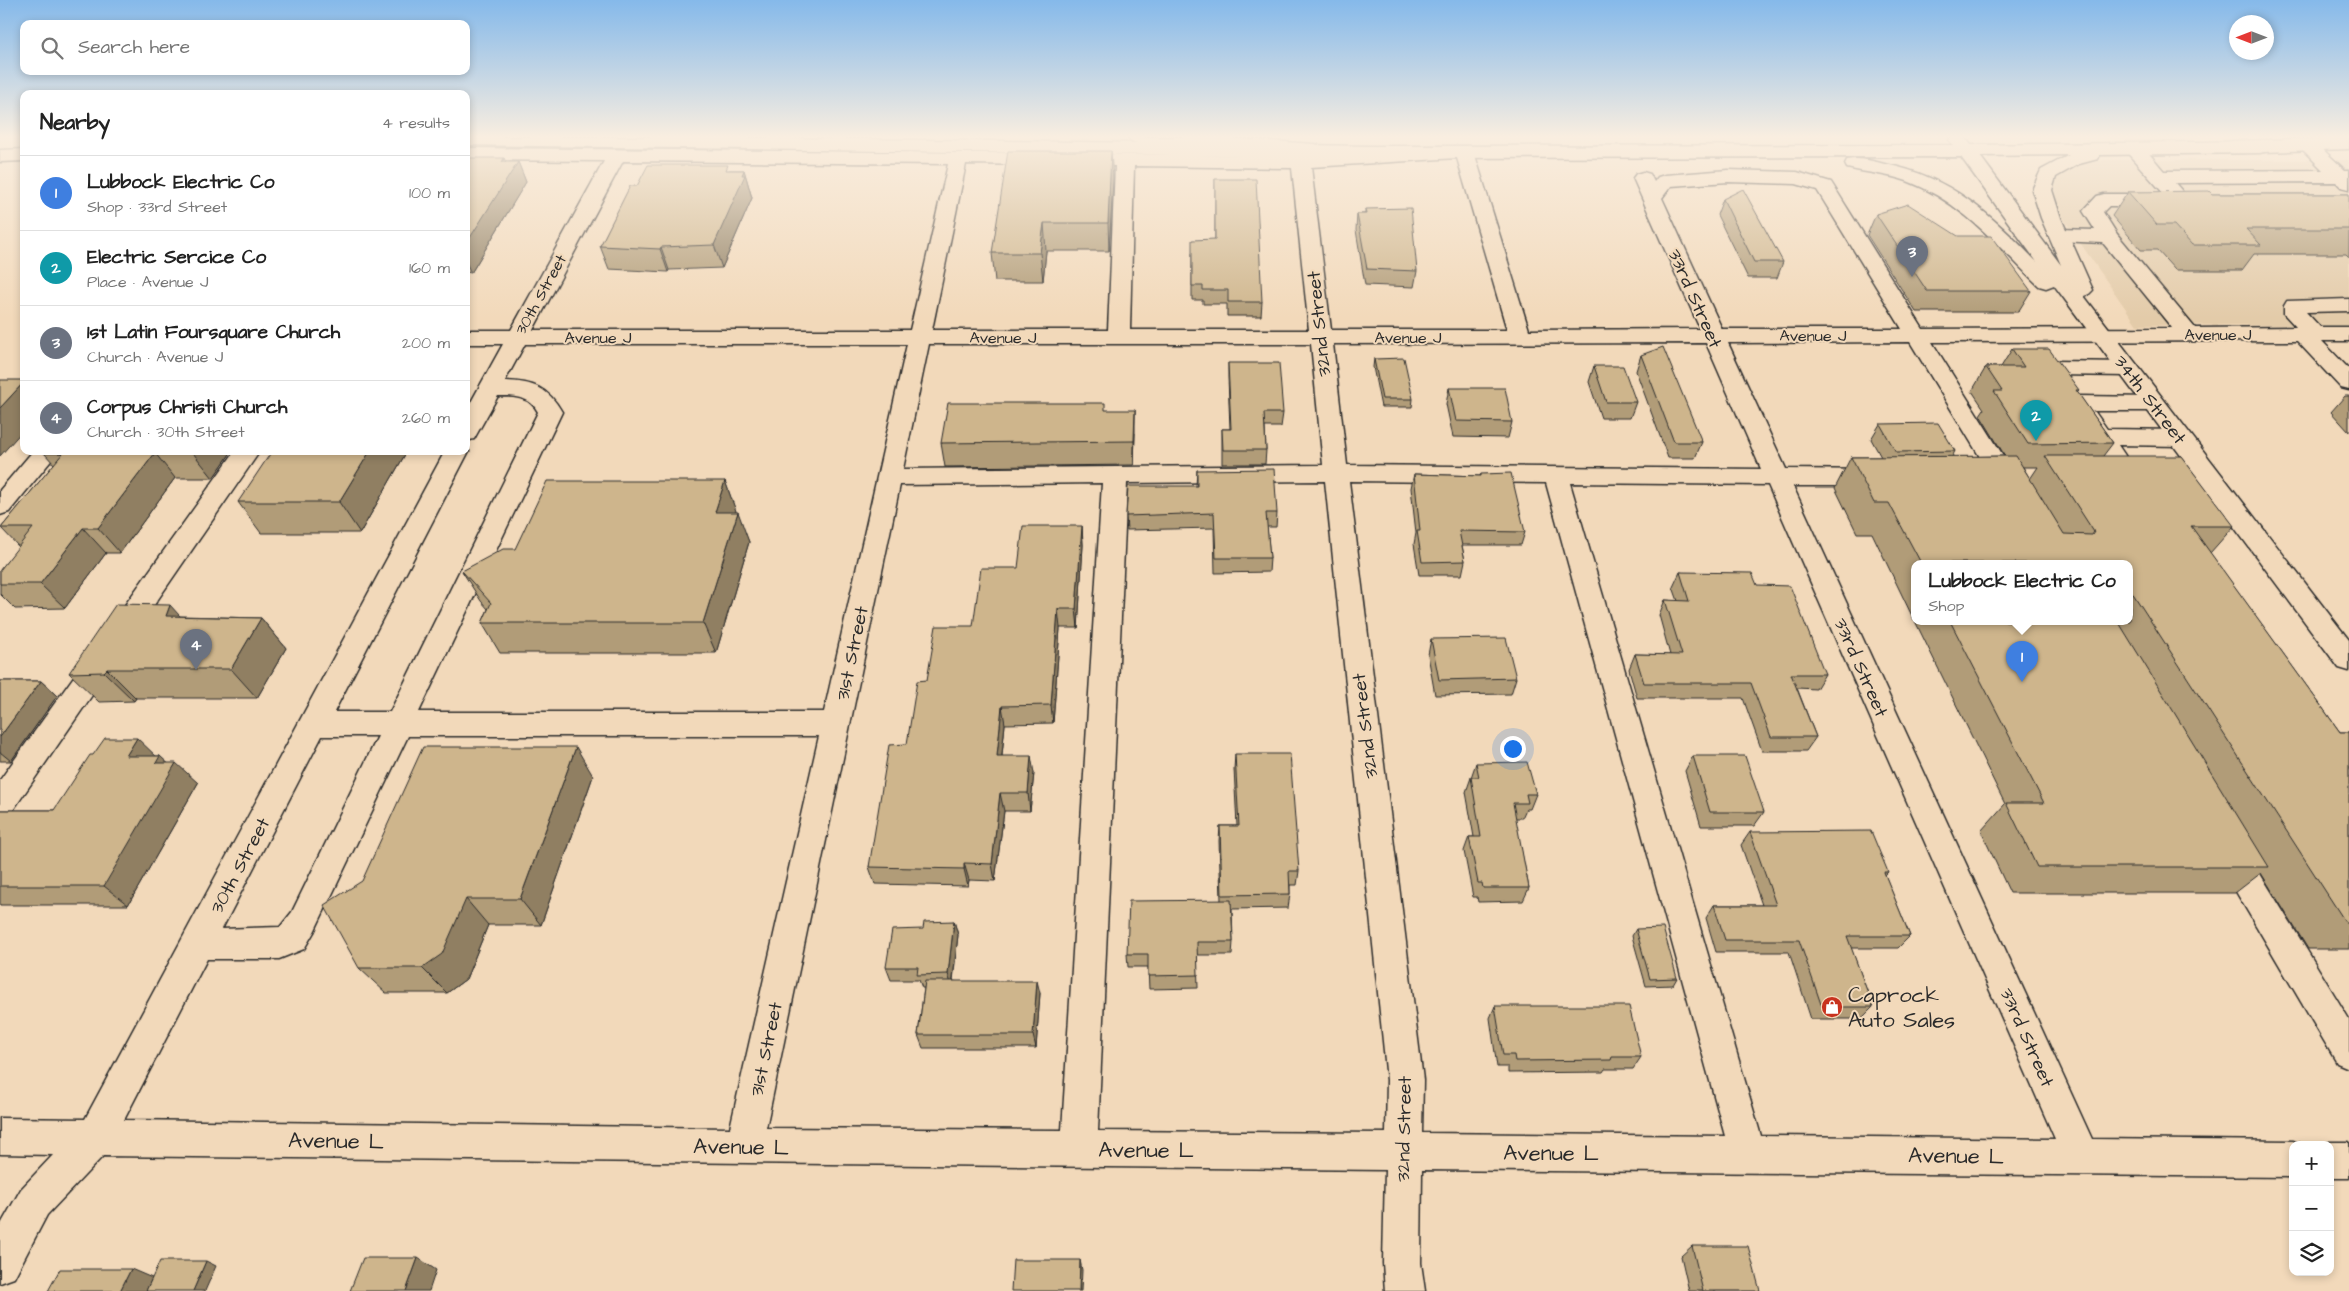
<!DOCTYPE html>
<meta charset="utf-8">
<style>
body{margin:0;font-family:"Architects Daughter",sans-serif;background:#f2f2f2;color:#222}
.controls{position:absolute;right:15px;bottom:15px;display:grid;overflow:hidden;border-radius:10px;box-shadow:0 2px 8px #0003}
.controls button{width:45px;height:45px;display:grid;place-items:center;padding:0;border:0;border-bottom:1px solid #e0e0e0;background:#fff;color:#222;font:25px sans-serif}
.compass{position:absolute;left:2229px;top:15px;width:45px;height:45px;border-radius:50%;background:#fff;box-shadow:0 2px 8px #0003;rotate:270deg}
.you{position:absolute;left:1512px;top:748px;width:18px;height:18px;margin:-12px;border:4px solid #fff;border-radius:50%;background:#1a73e8;box-shadow:0 0 0 8px #1a73e833}
.badge{display:grid;place-items:center;width:32px;height:32px;border-radius:50%;background:#111827;color:#fff;font-size:16px;font-weight:700}
.pin{position:absolute;translate:-50% -41px;filter:drop-shadow(0 1px 2px #0008)}
.pin::after{content:'';position:absolute;top:26px;width:18px;height:15px;background:inherit;clip-path:polygon(0 0,100% 0,50% 100%)}
.popup{position:absolute;left:1911px;top:560px;width:222px;height:65px;box-sizing:border-box;display:grid;place-content:center;border-radius:10px;background:#fff;filter:drop-shadow(0 1px 4px #0005);font-size:16px;white-space:nowrap;color:#767676}
.popup b{font-size:19px;color:#222}
.popup::after{content:'';position:absolute;left:50%;top:100%;margin-left:-10px;border:10px solid transparent;border-top-color:#fff}
.list{margin:0;padding:0;list-style:none}
h2{display:flex;justify-content:space-between;align-items:center;height:65px;margin:0;padding:0 20px;font-size:21px}
h2 small{font-size:16px;font-weight:400;color:#767676}
.list li{display:grid;grid-template-columns:32px 1fr auto;gap:15px;align-items:center;box-sizing:border-box;height:75px;padding:0 20px;border-top:1px solid #e0e0e0}
.list b{display:block;font-size:19px;white-space:nowrap}
.list p{margin:0;font-size:16px;white-space:nowrap;color:#767676}
.list em{font-size:16px;font-style:normal;color:#767676}
.icon{flex:none;width:28px;height:28px;fill:none;stroke:currentColor;stroke-width:2;stroke-linecap:round;stroke-linejoin:round}
.map{position:relative;flex:none;width:2349px;height:1291px;overflow:hidden}
.search{position:absolute;background:#fff;box-shadow:0 2px 8px #0003;left:20px;top:20px;width:450px;height:55px;display:flex;align-items:center;gap:12px;box-sizing:border-box;padding:0 18px;border-radius:10px;color:#767676;font-size:19px}
.panel{position:absolute;background:#fff;box-shadow:0 2px 8px #0003;left:20px;top:90px;width:450px;height:365px;border-radius:10px}
.map>svg:first-child{display:block}
</style>
<div class="map">
<svg width="2349" height="1291" viewBox="0 0 2349 1291">
<rect width="100%" height="100%" fill="#f2d9ba"/>
<filter id="ink" filterUnits="userSpaceOnUse"><feTurbulence type="fractalNoise" baseFrequency=".02" numOctaves="2"/><feDisplacementMap in="SourceGraphic" scale="10" xChannelSelector="R" yChannelSelector="G"/><feConvolveMatrix kernelMatrix="1 2 1 2 8 2 1 2 1" color-interpolation-filters="sRGB"/></filter>
<g filter="url(#ink)">
<path fill="#e3cba9" d="M2104,160H2349V325H2137L2063,218L2055,204L2052,191L2053,181L2062,173L2073,166Z"/>
<g fill="none" stroke-linecap="round" stroke-linejoin="round">
<g stroke="#2b2b2b" stroke-width="3">
<g id="minor">
<path d="M2309,141L2316,143L2345,170H2349V189L2341,187L2336,182L2175,183L2182,191L2179,195L2172,197L2165,195L2123,148L2125,144C2142,140 2154,160 2164,171L2323,170L2300,147L2302,143Z"/>
<path d="M1465,146L1472,148L1474,152L1529,330L1700,329L1633,178L1636,174L1643,172L1650,174L1654,182L1658,177L1665,175L1728,170L1797,172L1831,182L1923,329L2172,328L2103,243L2058,241L2051,239L2048,235L2051,231L2058,229L2095,230L2083,211L2097,196L2104,194H2160L2167,196L2170,200L2167,204L2160,206H2109L2103,212L2117,234L2195,328L2296,327L2284,314V306L2287,301L2349,299V311L2306,312L2320,327H2349V341H2322L2349,369V390L2341,388L2297,341L1932,342L2024,489L2021,495L2012,497L2003,495L1910,342L1728,343L1786,469L1878,470L1887,472L1890,478L1887,484L1878,486H1793L2092,1139L2293,1141L2303,1145H2293V1177L1422,1170L1421,1263L1425,1291H1385L1383,1263L1385,1170L103,1156L47,1215L14,1278L0,1283V1226L21,1189L53,1155L0,1154V1118L85,1119L445,451H466V447L469,451L334,712H390L538,412C530,396 514,396 498,396L474,439L466,441V411L503,344H466V330H511L604,161L466,160V148L1301,156ZM1457,158L1507,330H1331L1311,167ZM623,161L948,164L910,330H533ZM966,164L1115,166L1108,330H932ZM1134,166L1292,168L1309,330H1130ZM1728,182L1796,184L1817,190L1902,329H1722L1662,198L1671,186ZM1706,343L1761,469L1347,465L1333,344ZM525,344H907L824,712H419L562,412C548,387 533,382 505,381ZM929,344H1311L1323,465L903,469ZM1325,481L1387,1080L1386,1133L1098,1131L1127,483ZM1349,481L1546,483L1725,1136L1422,1133L1423,1080ZM1102,483L1062,1130L766,1128L900,485ZM1570,483L1768,485L2055,1139L1761,1136ZM322,736H378L292,912L280,927L222,929ZM408,736H819L730,1128L124,1120L207,959H279L304,949L314,932Z"/>
<path d="M24,149V161L0,162V150Z"/>
<path d="M2053,361L2128,362L2136,364L2139,369L2136,374L2128,376L2053,375L2045,373L2042,368L2045,363Z"/>
<path d="M2077,396L2154,397L2162,399L2166,404L2162,409L2154,411H2092L2095,412L2107,429L2180,430L2188,432L2192,438L2188,444L2180,446L2118,445L2139,476L2136,482L2127,484L2118,482L2075,417L2079,412L2083,411L2069,408L2065,403L2069,398Z"/>
<path d="M33,451H59L9,512L0,515V490Z"/>
<path d="M235,451H260L11,813L0,817V780Z"/>
<path d="M2229,837L2240,841L2349,1019V1068L2337,1063L2218,861L2213,851L2218,841Z"/>
<path d="M2330,1142H2349V1178H2330V1145H2322Z"/>
</g>
</g>
<g stroke="#2b2b2b" stroke-width="3">
<path id="major" d="M466,137H703L1375,146L1953,145L1949,140L1951,137H1965L1971,145L2260,141L2267,143L2269,147L2267,151L2260,153L2100,155L2098,159L2079,164L2056,177L2052,190L2061,218L2093,290L2089,294L2084,296L2349,640V671L2339,668L2054,285L2046,288L2039,286C1999,247 1961,201 1907,181C1888,174 1867,173 1847,168L1845,164L1847,160C1859,157 1873,161 1885,164C1952,177 1991,215 2037,262L1961,157L1375,158L466,145ZM2069,155L2041,170L2032,190L2041,218L2061,265L1980,156Z"/>
</g>
<g stroke="#2b2b2b" stroke-width="3">
<g id="highway">
<path d="M1128,137H1211L1315,144L1322,146L1324,150L1322,154L1315,156L1137,143L1131,141Z"/>
<path d="M2349,137V149L2232,153L2225,151L2223,147L2225,143L2232,141Z"/>
</g>
</g>
<use href="#minor" fill="#f2d9ba" fill-rule="evenodd"/>
<use href="#major" fill="#f2d9ba" fill-rule="evenodd"/>
<use href="#highway" fill="#f2d9ba" fill-rule="evenodd"/>
</g>
<g fill="#b19c78" stroke="#2b2b2b" fill-rule="evenodd">
<path d="M466,158L506,162H518L526,182L471,273L466,272Z"/>
<path d="M730,170H744L752,198L722,268L669,270L668,272L609,269L600,246L637,186Z"/>
<path d="M1113,179L1109,251H1046L1043,281H995L992,253Z"/>
<path d="M1215,179L1262,302L1261,316H1227V304H1203V300H1192V253L1215,239Z"/>
<path d="M2128,192L2212,194H2349V257L2346,254H2254L2242,270H2175L2157,250H2141L2112,216Z"/>
<path d="M1723,199L1783,262L1777,278H1748L1717,215Z"/>
<path d="M1365,209L1417,271L1414,287L1365,285L1356,230L1357,214H1365Z"/>
<path d="M1876,214L2031,291L2018,312H1916L1867,235Z"/>
<path d="M2012,349L2079,390L2077,392L2113,443L2103,456L2234,526L2210,553L2340,732H2349V949H2308L2261,873L2235,893H2010L1981,831L2005,804L1915,621H2130V563H1914V620L1872,533H1857L1835,488L1851,457H1881L1871,439L1880,424L1955,451L1952,457L2005,456L1980,415L1984,409L1972,391L1986,367H2001ZM2023,467H2038L2030,479Z"/>
<path d="M1641,355L1702,442L1695,458H1668L1636,371Z"/>
<path d="M1374,359L1413,399L1412,407H1381L1373,367Z"/>
<path d="M1228,363L1283,413L1281,427H1265L1266,450L1265,464H1222V429H1230L1228,377Z"/>
<path d="M1594,366L1636,402L1630,418H1601L1589,382Z"/>
<path d="M1449,388L1512,422L1508,438L1453,437L1446,404Z"/>
<path d="M2345,396H2349V432L2331,412Z"/>
<path d="M1105,410L1135,433L1134,465L945,467L941,443Z"/>
<path d="M232,451L213,478H175L120,553H106L65,608L15,609L0,594V570L19,547L1,528L54,464L44,453Z"/>
<path d="M407,451L360,533H261L238,502Z"/>
<path d="M1197,470L1277,513L1276,527H1267L1270,558L1269,572L1215,573L1214,528L1127,530L1126,516L1196,486Z"/>
<path d="M1414,474L1480,476L1481,474L1525,532L1521,545H1462L1465,561L1462,575H1419L1414,544L1416,533L1411,488Z"/>
<path d="M725,481L736,512L749,542L716,653H500L482,623L488,609L481,601L462,571Z"/>
<path d="M1082,526L1083,545L1078,628H1060L1053,723L1005,724L1002,756L1034,773L1030,811H1004L995,881L969,880L968,886L875,884L869,867L927,680L973,626Z"/>
<path d="M1680,572L1757,585L1825,674L1816,689L1797,688L1816,737L1806,751H1762L1743,698H1637L1629,669L1635,654L1670,655L1659,615L1665,600L1678,601L1673,587Z"/>
<path d="M180,616L261,618L286,648L257,698H136L134,701L99,702L69,673Z"/>
<path d="M1431,639L1516,678L1511,694L1435,695L1428,655Z"/>
<path d="M0,681H41L57,696L11,761H0Z"/>
<path d="M1235,754L1299,871L1297,885H1290V894L1288,908L1232,909L1233,942L1232,955H1197L1198,988L1149,989L1148,967H1128L1127,954L1221,900L1219,841L1220,826H1237L1234,769Z"/>
<path d="M156,756H160L167,763L198,783L128,905H0V810H54Z"/>
<path d="M1693,756L1764,812L1754,826H1701L1685,771Z"/>
<path d="M1476,763L1536,794L1530,809H1526L1522,818H1515L1529,888L1523,901L1478,902L1477,897H1473L1464,851L1469,837H1474L1466,792Z"/>
<path d="M593,776L541,925H488L466,979L447,993H386L359,968Z"/>
<path d="M1750,832L1888,872L1885,875L1910,936L1898,948H1851L1873,1007L1861,1019H1811L1789,952H1716L1706,918L1714,905H1762L1741,845Z"/>
<path d="M954,921L958,935L953,981L1040,993L1036,1048H923L918,1035L924,988H922L919,980H891L886,967L923,929Z"/>
<path d="M1636,929L1677,978L1673,985L1646,986L1632,936Z"/>
<path d="M1495,1006L1641,1057L1633,1069H1605L1603,1072L1508,1073V1067H1497L1490,1018Z"/>
<path d="M1692,1246L1760,1291H1689L1681,1256Z"/>
</g>
<g fill="#907f62" stroke="#2b2b2b">
<path d="M1111,151L1113,179L1109,251L1108,223Z"/>
<path d="M504,158L511,173L518,162L526,182L471,273L466,262V244L502,162Z"/>
<path d="M744,170L752,198L722,268L714,245Z"/>
<path d="M1044,223L1046,251L1043,281L1040,253Z"/>
<path d="M661,247L669,270L668,272L660,249Z"/>
<path d="M24,382V429L0,456V408Z"/>
<path d="M1135,410V433L1134,465V441Z"/>
<path d="M195,451H232L213,478L193,453Z"/>
<path d="M370,451H407L360,533L339,502Z"/>
<path d="M155,453L175,478L120,553L98,528Z"/>
<path d="M725,481L736,511L726,542L715,512Z"/>
<path d="M738,512L749,542L716,653L703,623Z"/>
<path d="M1082,526L1083,545L1078,628L1076,609Z"/>
<path d="M83,528L106,553L65,608L40,584Z"/>
<path d="M170,605L197,635L166,616Z"/>
<path d="M1058,609L1060,628L1053,723L1051,705Z"/>
<path d="M261,618L286,648L257,698L231,669Z"/>
<path d="M107,669L136,698L134,701L104,672Z"/>
<path d="M41,681L57,696L11,761L0,752V737Z"/>
<path d="M1002,706L1005,724L1000,774L997,756Z"/>
<path d="M137,738L158,758L160,756L173,768L176,763L198,783L128,905L104,886L126,756Z"/>
<path d="M576,747L593,776L541,925L520,899Z"/>
<path d="M1031,756L1034,773L1030,811L1028,793Z"/>
<path d="M1000,793L1004,811L995,881L992,864Z"/>
<path d="M964,863L969,880L968,886L964,869Z"/>
<path d="M466,899L488,925L466,979L447,993L422,968Z"/>
<path d="M954,921L958,935L952,987L948,974Z"/>
<path d="M1037,981L1040,993L1036,1048L1033,1035Z"/>
<path d="M418,1258L436,1270L429,1291H406Z"/>
<path d="M1080,1260L1082,1270L1081,1291H1079Z"/>
<path d="M206,1261L216,1266L205,1291H193Z"/>
<path d="M131,1269L152,1278L146,1291H120Z"/>
</g>
<g fill="#ceb58c" stroke="#2b2b2b">
<path d="M1008,151H1111L1108,223H1044L1040,253H992Z"/>
<path d="M466,158H504L502,162H518L466,244Z"/>
<path d="M648,165H728L726,170H744L742,175H745L714,245L661,247L660,249L600,246L630,186H637Z"/>
<path d="M1215,179H1256L1262,302H1228V290H1203V286H1192V240L1215,239Z"/>
<path d="M1743,189L1783,262H1754L1723,199Z"/>
<path d="M2209,191L2212,194H2349V229H2246L2261,245H2192L2174,225H2157L2128,192Z"/>
<path d="M1908,204L1958,236H1991L2031,291H1927L1876,214Z"/>
<path d="M1411,208L1417,271L1367,269L1357,214H1366L1365,209Z"/>
<path d="M1663,347L1702,442H1674L1641,355Z"/>
<path d="M2012,349H2049L2079,390H2076L2113,443L2028,444L1994,391H2002L1986,367H2024Z"/>
<path d="M1404,358L1413,399H1382L1374,359Z"/>
<path d="M1228,363H1279L1283,413H1264L1266,450H1223L1222,429H1231Z"/>
<path d="M1594,366H1623L1636,402H1606Z"/>
<path d="M0,380H24V382L0,408Z"/>
<path d="M1449,388H1505L1512,422L1456,421Z"/>
<path d="M948,403H1105V410H1135L1134,441L941,443Z"/>
<path d="M1938,423L1955,451L1896,452L1880,424Z"/>
<path d="M45,451H195L193,453H155L98,528H83L40,584H0V570L33,528H1L63,453H44Z"/>
<path d="M272,451H370L339,502H238Z"/>
<path d="M2016,456L2064,534L2092,535L2094,532L2045,456H2181L2234,526H2191L2340,732H2349V923H2346L2130,589V563H1921L1889,503H1874L1851,457Z"/>
<path d="M1274,469L1277,513H1266L1270,558H1216L1214,513L1126,516L1128,486H1197V470Z"/>
<path d="M1511,473L1525,532L1459,531L1465,561L1422,562L1417,531H1420L1414,474L1481,476V474Z"/>
<path d="M547,481H725L715,512H738L703,623H482L491,603L462,571L503,549H515Z"/>
<path d="M1023,526H1082L1076,609H1058L1051,705L1002,706L997,756H1031L1028,793H1000L992,864L964,863V869L869,867L889,745L907,744L917,681L927,680L936,626H973L981,568H1018Z"/>
<path d="M1680,572L1752,573L1757,585L1790,586L1825,674H1791L1816,737H1771L1751,683H1644L1635,654L1682,655L1665,600L1689,601Z"/>
<path d="M116,604L170,605L166,616L261,618L231,669H107L104,672L69,673Z"/>
<path d="M1950,621H2118L2269,867H2037L2006,803H2044Z"/>
<path d="M1506,638L1516,678L1439,680L1431,639Z"/>
<path d="M0,681H41L0,737Z"/>
<path d="M105,738H137L126,756H160L156,763H176L104,886H0V810H54L90,755H93Z"/>
<path d="M423,747H576L520,899H466L442,954L422,968H359L324,905L362,881Z"/>
<path d="M1235,754H1290L1299,871H1289L1290,894L1222,895L1220,826H1239Z"/>
<path d="M1693,756H1745L1764,812H1710Z"/>
<path d="M1527,762L1536,794H1526L1528,803H1513L1529,888H1483L1482,883H1478L1469,837H1481L1471,777H1479L1476,763Z"/>
<path d="M1871,831L1888,872H1884L1910,936H1847L1873,1007H1822L1799,940H1725L1714,905H1776L1750,832Z"/>
<path d="M1231,900L1233,942H1197L1198,975L1148,976V954H1127L1129,901Z"/>
<path d="M954,921L948,974L917,975L918,967H886L892,930L923,929L924,922Z"/>
<path d="M1663,928L1677,978L1650,979L1636,929Z"/>
<path d="M925,981H1037L1033,1035H918Z"/>
<path d="M1495,1006H1629L1641,1057H1612L1611,1060L1515,1061L1514,1055H1503Z"/>
<path d="M1692,1246H1748L1760,1291H1703Z"/>
<path d="M363,1258H418L406,1291H350Z"/>
<path d="M1013,1260H1080L1079,1291H1011Z"/>
<path d="M160,1261H206L193,1291H146Z"/>
<path d="M60,1269H131L120,1291H48Z"/>
</g>
</g>
<linearGradient id="sky" x2="0" y2="1"><stop stop-color="#85b9ea"/><stop offset="0.43" stop-color="#f9eee0"/><stop offset="1" stop-color="#f9eee0" stop-opacity="0"/></linearGradient>
<rect width="2349" height="318" fill="url(#sky)"/>
<defs>
<g id="shop-disc" transform="scale(1.125)"><circle r="9.5" fill="#c8321e" stroke="#f2d9ba"/><path d="M-5-2.5h2.3a2.7 3.5 0 0 1 5.4 0H5L5.5 6h-11ZM-1.5-2.5h3a1.5 2.3 0 0 0-3 0Z" fill="#fff"/></g>
</defs>
<g fill-rule="evenodd">
<use href="#shop-disc" x="1832" y="1007"/>
</g>
<g text-anchor="middle" stroke-width="4" stroke-linejoin="round" paint-order="stroke">
<g font-size="16" fill="#2b2b2b" stroke="#f2d9ba">
<text transform="translate(540 294) rotate(-61)" y="6">30th Street</text>
<text x="2218" y="340">Avenue J</text>
<text x="1813" y="341">Avenue J</text>
<text x="598" y="343">Avenue J</text>
<text x="1003" y="343">Avenue J</text>
<text x="1408" y="343">Avenue J</text>
</g>
<g font-size="19" fill="#2b2b2b" stroke="#f2d9ba">
<text transform="translate(1696 298) rotate(66)" y="7">33rd Street</text>
<text transform="translate(1318 324) rotate(-96)" y="7">32nd Street</text>
<text transform="translate(2151 399) rotate(53)" y="7">34th Street</text>
<text transform="translate(851 653) rotate(-78)" y="7">31st Street</text>
<text transform="translate(1862 667) rotate(66)" y="7">33rd Street</text>
<text transform="translate(1364 726) rotate(-97)" y="7">32nd Street</text>
<text transform="translate(239 865) rotate(-62)" y="7">30th Street</text>
<text transform="translate(2028 1037) rotate(66)" y="7">33rd Street</text>
<text transform="translate(765 1049) rotate(-78)" y="7">31st Street</text>
<text transform="translate(1403 1129) rotate(-89)" y="7">32nd Street</text>
</g>
<g font-size="22" fill="#2b2b2b" stroke="#f2d9ba" text-anchor="start">
<text x="1848" y="1002">Caprock<tspan x="1848" dy="25">Auto Sales</tspan></text>
</g>
<g font-size="22" fill="#2b2b2b" stroke="#f2d9ba">
<text transform="translate(336 1140) rotate(1)" y="8">Avenue L</text>
<text transform="translate(741 1146) rotate(1)" y="8">Avenue L</text>
<text x="1146" y="1157">Avenue L</text>
<text x="1551" y="1160">Avenue L</text>
<text transform="translate(1956 1155) rotate(1)" y="8">Avenue L</text>
</g>
</g>
</svg>
<div class="controls">
<button>+</button>
<button>−</button>
<button><svg class="icon" aria-label="layers" viewBox="0 0 24 24"><path d="M12 4l9 5-9 5-9-5zM3 14l9 5 9-5"/></svg></button>
</div>
<svg class="compass" viewBox="-18 -18 36 36"><path d="M0-13l5 13h-10z" fill="#e53935"/><path d="M0 13l5-13h-10z" fill="#767676"/></svg>
<div class="you"></div>
<div class="pin badge" style="left:2022px;top:682px;background:#3f7fe0">1</div>
<div class="popup"><b>Lubbock Electric Co</b>Shop</div>
<div class="pin badge" style="left:2036px;top:441px;background:#0f9aa8">2</div>
<div class="pin badge" style="left:1912px;top:277px;background:#6b7280">3</div>
<div class="pin badge" style="left:196px;top:670px;background:#6b7280">4</div>
<div class="search"><svg class="icon" aria-label="search" viewBox="0 0 24 24"><circle cx="10" cy="10" r="6"/><path d="M15 15l6 6"/></svg>Search here</div>
<section class="panel">
<h2>Nearby<small>4 results</small></h2>
<ul class="list">
<li><span class="badge" style="background:#3f7fe0">1</span><div><b>Lubbock Electric Co</b><p>Shop · 33rd Street</p></div><em>100 m</em></li>
<li><span class="badge" style="background:#0f9aa8">2</span><div><b>Electric Sercice Co</b><p>Place · Avenue J</p></div><em>160 m</em></li>
<li><span class="badge" style="background:#6b7280">3</span><div><b>1st Latin Foursquare Church</b><p>Church · Avenue J</p></div><em>200 m</em></li>
<li><span class="badge" style="background:#6b7280">4</span><div><b>Corpus Christi Church</b><p>Church · 30th Street</p></div><em>260 m</em></li>
</ul>
</section>
</div>
